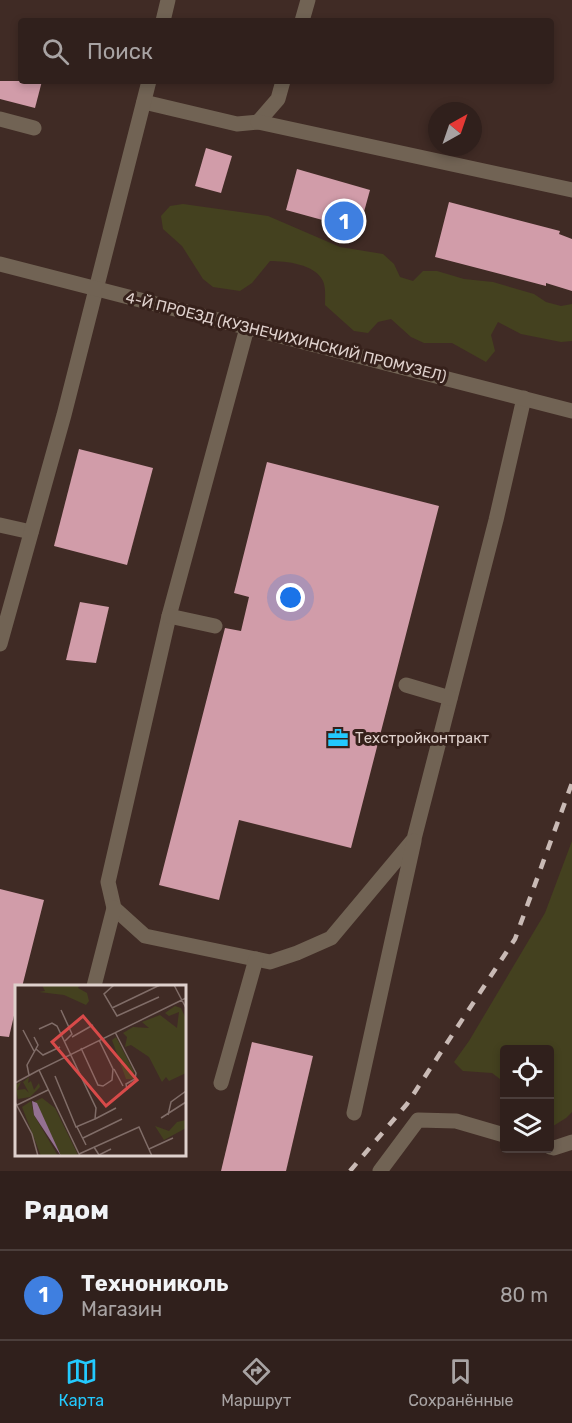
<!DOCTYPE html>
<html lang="ru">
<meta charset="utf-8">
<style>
body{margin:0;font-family:Rubik,sans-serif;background:#382825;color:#f1f3f6}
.controls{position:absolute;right:18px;bottom:18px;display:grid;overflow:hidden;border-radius:6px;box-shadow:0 3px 9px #0003}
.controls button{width:54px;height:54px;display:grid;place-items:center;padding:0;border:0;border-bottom:2px solid #4b3e3b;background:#30201c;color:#f1f3f6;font:30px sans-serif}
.compass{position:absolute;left:428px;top:102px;width:54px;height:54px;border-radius:50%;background:#30201c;box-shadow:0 3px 9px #0003;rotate:40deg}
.you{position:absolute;left:291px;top:598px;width:21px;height:21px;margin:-15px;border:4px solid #fff;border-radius:50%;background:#1a73e8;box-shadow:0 0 0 9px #1a73e833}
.badge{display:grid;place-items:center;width:39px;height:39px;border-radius:50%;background:#23c9fe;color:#fff;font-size:20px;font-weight:700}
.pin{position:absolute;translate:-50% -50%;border:3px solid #fff;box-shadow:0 2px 6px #0006}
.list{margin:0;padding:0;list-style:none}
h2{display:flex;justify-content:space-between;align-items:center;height:78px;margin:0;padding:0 24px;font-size:26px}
h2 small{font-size:20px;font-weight:400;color:#a8a3a3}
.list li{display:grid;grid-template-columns:39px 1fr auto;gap:18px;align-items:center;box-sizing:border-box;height:90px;padding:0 24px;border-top:2px solid #4b3e3b}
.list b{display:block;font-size:22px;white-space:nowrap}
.list p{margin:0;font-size:20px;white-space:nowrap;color:#a8a3a3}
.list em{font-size:20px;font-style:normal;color:#a8a3a3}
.icon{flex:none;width:33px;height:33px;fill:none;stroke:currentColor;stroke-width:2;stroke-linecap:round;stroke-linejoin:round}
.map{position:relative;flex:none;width:572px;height:1171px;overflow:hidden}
.search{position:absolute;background:#30201c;box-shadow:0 3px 9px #0003;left:18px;right:18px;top:18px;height:66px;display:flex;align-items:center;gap:15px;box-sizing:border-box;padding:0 21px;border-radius:6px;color:#a8a3a3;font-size:22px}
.sheet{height:168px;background:#30201c}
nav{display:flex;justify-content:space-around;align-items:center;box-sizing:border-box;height:84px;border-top:2px solid #4b3e3b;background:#30201c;font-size:16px;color:#a8a3a3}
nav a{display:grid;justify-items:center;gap:3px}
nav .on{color:#23c9fe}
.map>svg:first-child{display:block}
</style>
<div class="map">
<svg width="572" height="1171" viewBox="0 0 572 1171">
<rect width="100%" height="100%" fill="#402b25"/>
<g fill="#44411f">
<path d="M183,204L268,216L340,247L383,254L394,264L400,277L413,281L423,271H437L464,279L493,282L534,294L546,302L561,306L572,304V341L561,342L521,334L498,322L491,335L495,351L486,362L452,343H424L411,337L391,319L378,322L368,333L354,331L325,305C325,297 326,288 323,281C315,264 286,261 270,261L252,283L240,291L213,287L203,279L182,246L163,229L161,216L170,206Z"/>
<path d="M572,841V1112L566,1118L550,1128V1050H504V1082L492,1073L463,1071L454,1062L469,1041L545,913Z"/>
</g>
<g fill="#d19ca9">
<path d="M0,81H42L35,108L0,99Z"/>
<path d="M206,148L232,156L221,193L195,186Z"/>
<path d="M297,169L370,190L359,230L286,210Z"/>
<path d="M449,202L560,231L559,234L572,239V291L546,283V286L435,257Z"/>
<path d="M79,449L153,468L127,565L54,546Z"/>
<path d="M267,462L439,506L351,848L239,820L219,900L159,885L225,628L241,631L249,597L234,593Z"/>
<path d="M80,602L109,607L96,663L66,660Z"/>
<path d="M0,889L44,900L22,987H16V1007L9,1037L0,1036Z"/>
<path d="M252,1042L313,1056L286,1171H221Z"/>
</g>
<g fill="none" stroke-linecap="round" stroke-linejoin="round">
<g stroke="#716354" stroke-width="15">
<path d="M163,21L168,0"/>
<path d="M302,21L308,0"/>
<path d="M144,102L237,124L258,122L278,99L283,81"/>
<path d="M0,119L34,128"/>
<path d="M258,122L572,190"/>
<path d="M247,328L169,616L108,882L114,908L145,936L270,962L297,953L331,938L414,839L496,520L524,398"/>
<path d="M0,525L31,532"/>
<path d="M169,616L215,626"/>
<path d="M0,644L64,415L149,81"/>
<path d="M406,685L450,698"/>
<path d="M94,986L114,908"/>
<path d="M221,1083L256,959"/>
<path d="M354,1113L414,841"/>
<path d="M550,1147L554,1148L572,1142"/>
<path d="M380,1171L418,1120L456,1121L504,1135"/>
</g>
<path stroke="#716354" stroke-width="15" d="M0,264L572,411"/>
<path stroke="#c9bab5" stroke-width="4.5" stroke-dasharray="10 10" stroke-linecap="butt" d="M350,1171L407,1104L515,939L572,783"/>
</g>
<defs>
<g id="office-bare" transform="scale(1.62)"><path d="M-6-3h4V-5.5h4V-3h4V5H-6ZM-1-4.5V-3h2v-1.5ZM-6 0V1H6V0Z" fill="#23c9fe" stroke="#36211b" stroke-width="2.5" paint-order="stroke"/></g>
</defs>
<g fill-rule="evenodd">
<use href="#office-bare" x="338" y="738"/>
</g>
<g text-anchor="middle" stroke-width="6" stroke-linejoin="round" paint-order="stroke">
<g font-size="15" fill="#dfd1cd" stroke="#36211b">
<text transform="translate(286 337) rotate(14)" y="5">4-Й ПРОЕЗД (КУЗНЕЧИХИНСКИЙ ПРОМУЗЕЛ)</text>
</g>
<g font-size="15" fill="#dfd1cd" stroke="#36211b" text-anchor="start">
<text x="355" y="743">Техстройконтракт</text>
</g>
</g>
<g transform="translate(15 985)">
<rect width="171" height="171" fill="#402b25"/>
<path d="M27,0H65L63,3L72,8L74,16L71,20L49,10L24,7L30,6ZM160,21L166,23L171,34V88L154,96L151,92L147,97L134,72L116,60L110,62L112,52L108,48L118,42L134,43L127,37L145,30L162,43L164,27L154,31L150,28ZM101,52L119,87L118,94H111L97,55ZM14,92L13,98L16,96L19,105L24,98L25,102L15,112L3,114L0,100L6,97L2,105L10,104L14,108L8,97ZM27,113L40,123L63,170L46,171L19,117ZM16,116L19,130L43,171H26L7,122ZM171,135V143L149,155L140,141L154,146L162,137Z" fill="#44411f"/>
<path d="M17,116L22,118L46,171L19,130Z" fill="#947192"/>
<path fill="none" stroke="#806d68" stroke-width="1.5" d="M99,0L89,9L102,31L144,12M159,0L171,23M97,23L145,0M46,25L57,49L50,56M24,44L37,38L42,41L81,123L80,134L61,142L40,91M8,45L19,66M100,47L121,88L120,94L111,99L112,105M57,52L78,40M66,63L83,100L88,101L97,95L98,84L84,55M21,64L28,70L45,62M99,84L108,101M14,90L12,80L23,60L19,52M0,98L24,85M0,117L17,149L23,171M2,120L33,105M153,130L156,117L171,106M146,133L171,117M80,134L101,123M62,142L71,160M68,153L107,134M79,162L84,170L96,164M134,164L158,153M64,169L124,142L137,171M65,171L24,85L171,13"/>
<path fill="#d84a49" fill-opacity="0.15" stroke="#d84a49" stroke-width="3" d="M68,31L122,95L91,121L37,57Z"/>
<rect width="171" height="171" fill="none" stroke="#dfd1cd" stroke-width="3"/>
</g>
</svg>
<div class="controls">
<button><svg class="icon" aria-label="locate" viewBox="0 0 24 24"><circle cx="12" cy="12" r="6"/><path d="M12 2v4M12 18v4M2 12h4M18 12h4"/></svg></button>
<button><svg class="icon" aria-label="layers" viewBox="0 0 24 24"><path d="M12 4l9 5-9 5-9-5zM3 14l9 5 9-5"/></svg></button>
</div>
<svg class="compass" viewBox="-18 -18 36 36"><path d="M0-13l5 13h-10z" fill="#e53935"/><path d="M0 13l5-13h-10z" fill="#a8a3a3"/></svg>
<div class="you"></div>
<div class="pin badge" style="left:344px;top:221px;background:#3f7fe0">1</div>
<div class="search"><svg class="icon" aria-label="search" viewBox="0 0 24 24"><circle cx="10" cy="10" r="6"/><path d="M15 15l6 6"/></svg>Поиск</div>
</div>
<section class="sheet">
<h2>Рядом<small></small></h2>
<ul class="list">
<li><span class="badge" style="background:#3f7fe0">1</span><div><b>Технониколь</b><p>Магазин</p></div><em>80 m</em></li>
</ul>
</section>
<nav>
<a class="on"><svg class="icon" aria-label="map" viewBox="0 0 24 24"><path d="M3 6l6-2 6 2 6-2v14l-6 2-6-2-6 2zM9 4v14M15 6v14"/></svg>Карта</a>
<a><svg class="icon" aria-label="directions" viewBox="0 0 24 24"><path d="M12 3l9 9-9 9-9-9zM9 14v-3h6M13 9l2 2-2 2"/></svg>Маршрут</a>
<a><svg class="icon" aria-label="saved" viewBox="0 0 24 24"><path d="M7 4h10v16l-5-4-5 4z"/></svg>Сохранённые</a>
</nav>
